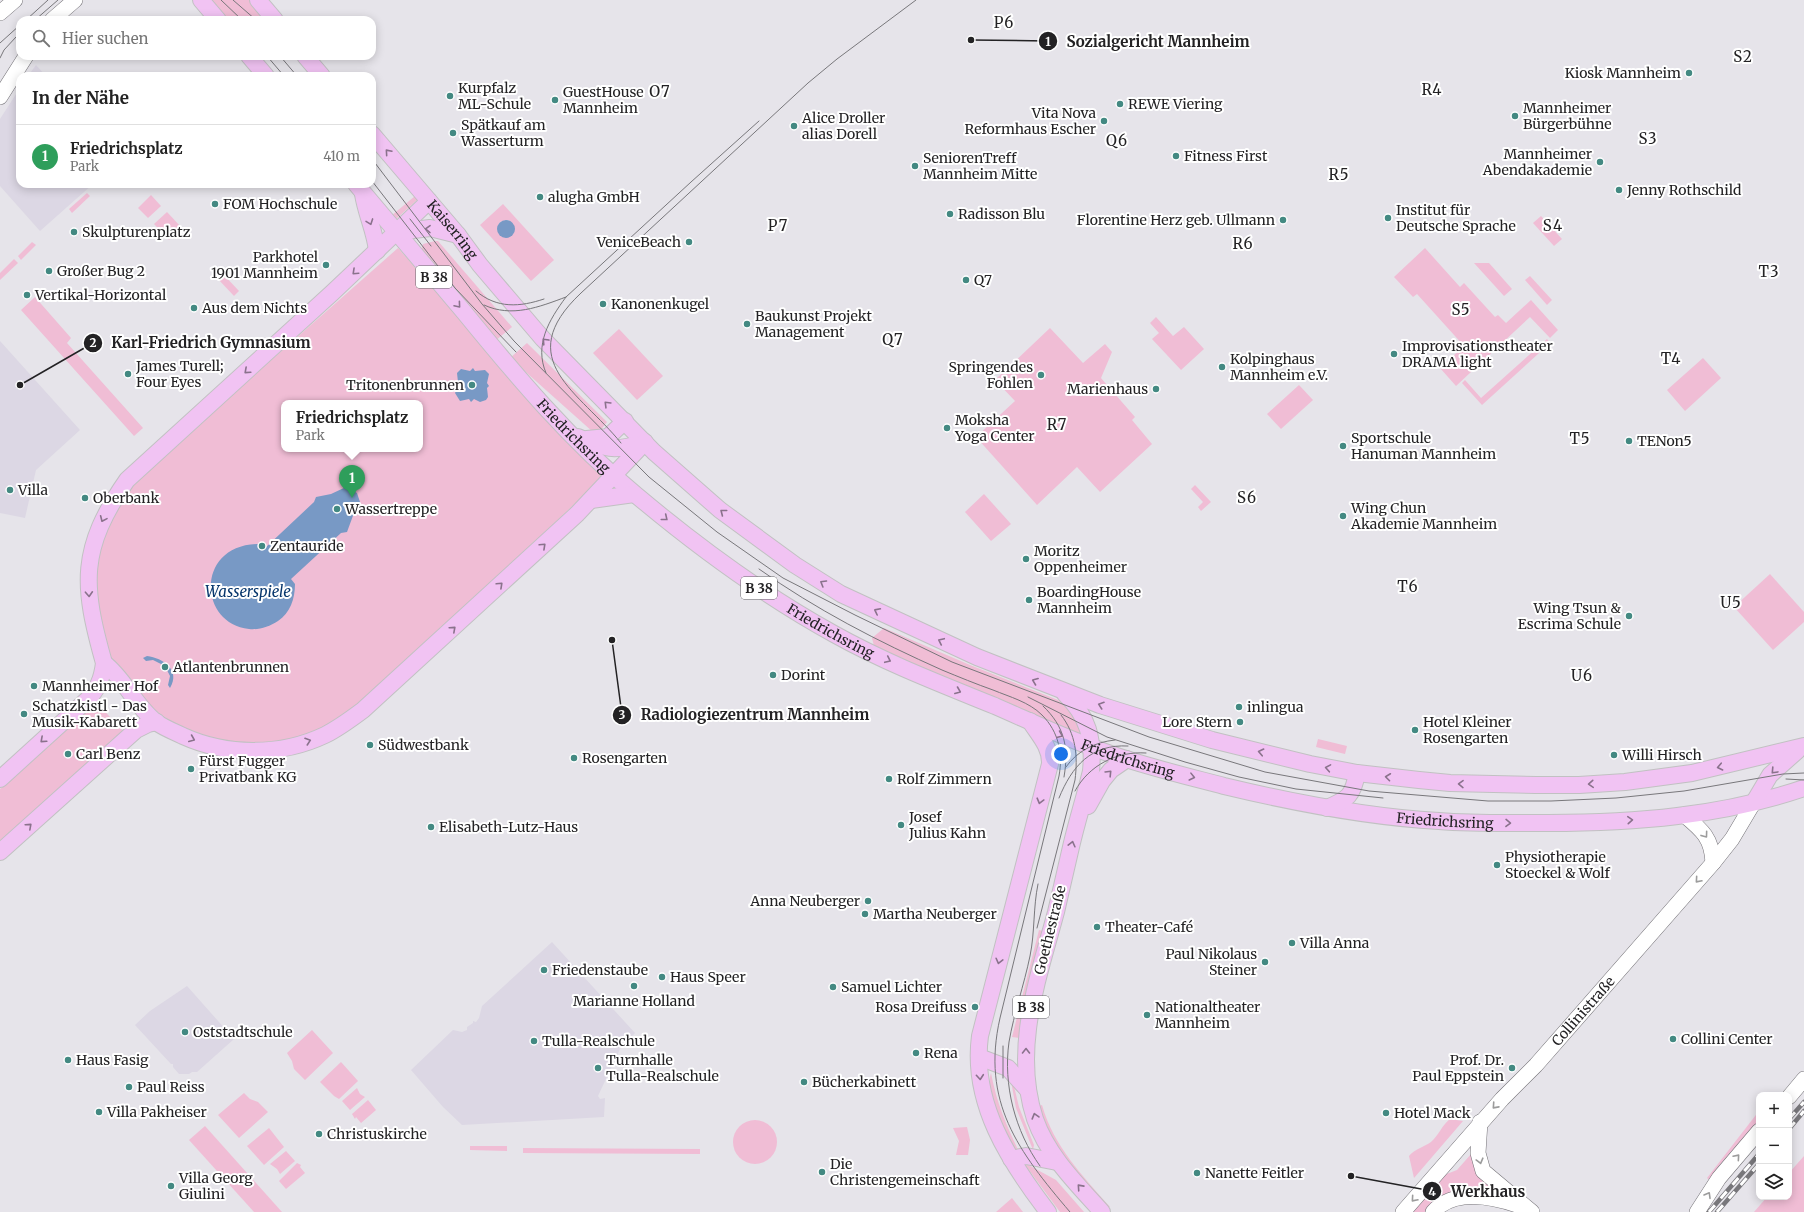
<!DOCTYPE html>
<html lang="de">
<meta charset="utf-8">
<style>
body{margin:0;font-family:Merriweather,serif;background:#f6f6f6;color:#222}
.controls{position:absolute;right:12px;bottom:12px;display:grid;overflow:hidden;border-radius:8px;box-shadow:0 2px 10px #0003}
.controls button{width:36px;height:36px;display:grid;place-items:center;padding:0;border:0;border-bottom:1px solid #e0e0e0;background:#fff;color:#222;font:20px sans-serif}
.you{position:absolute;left:1061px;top:754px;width:14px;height:14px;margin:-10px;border:3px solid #fff;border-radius:50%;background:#1a73e8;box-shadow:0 0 0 6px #1a73e833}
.badge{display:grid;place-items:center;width:26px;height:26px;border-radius:50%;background:#0b8043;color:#fff;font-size:13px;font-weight:700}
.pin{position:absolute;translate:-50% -33px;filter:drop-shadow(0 1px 2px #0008)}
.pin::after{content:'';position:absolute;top:21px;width:14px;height:12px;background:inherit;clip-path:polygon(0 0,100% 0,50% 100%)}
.popup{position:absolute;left:281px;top:400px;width:142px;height:52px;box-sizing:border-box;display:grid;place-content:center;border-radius:8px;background:#fff;filter:drop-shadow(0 1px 3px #0005);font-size:13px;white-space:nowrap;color:#767676}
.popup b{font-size:15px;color:#222}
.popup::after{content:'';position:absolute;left:50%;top:100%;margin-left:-8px;border:8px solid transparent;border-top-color:#fff}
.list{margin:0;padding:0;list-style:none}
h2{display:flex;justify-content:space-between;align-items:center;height:52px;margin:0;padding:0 16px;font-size:17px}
h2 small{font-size:13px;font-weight:400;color:#767676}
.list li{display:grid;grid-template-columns:26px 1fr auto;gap:12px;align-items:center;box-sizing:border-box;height:64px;padding:0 16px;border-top:1px solid #e0e0e0}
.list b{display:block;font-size:15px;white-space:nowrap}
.list p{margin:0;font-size:13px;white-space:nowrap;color:#767676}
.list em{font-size:13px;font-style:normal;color:#767676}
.icon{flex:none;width:22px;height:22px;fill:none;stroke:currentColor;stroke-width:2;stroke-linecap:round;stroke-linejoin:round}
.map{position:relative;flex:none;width:1804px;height:1212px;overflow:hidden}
.search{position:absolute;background:#fff;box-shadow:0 2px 10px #0003;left:16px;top:16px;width:360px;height:44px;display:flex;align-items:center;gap:10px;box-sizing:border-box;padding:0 14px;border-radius:12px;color:#767676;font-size:15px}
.panel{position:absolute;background:#fff;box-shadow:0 2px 10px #0003;left:16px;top:72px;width:360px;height:116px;border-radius:12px}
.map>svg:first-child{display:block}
</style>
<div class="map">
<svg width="1804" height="1212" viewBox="0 0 1804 1212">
<rect width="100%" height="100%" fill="#e6e4ea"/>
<g fill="#dcd7e4">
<path d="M36,65L46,76H28Z"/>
<path d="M20,88V184H93L40,231L0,186V119Z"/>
<path d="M0,341L80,430L36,470L25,518L0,513Z"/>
<path d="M552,942L635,1033L620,1049L598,1096L600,1099L605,1098L604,1117L462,1125L443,1107L411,1070L453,1030L462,1032L467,1030V1027L473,1023V1021L476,1022L479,1018L482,1006Z"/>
<path d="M187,986L234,1039L197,1072H192L189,1074H179L173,1067V1064H171L135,1025L150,1011Z"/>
</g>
<g fill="#f0bdd5" fill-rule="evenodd">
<path d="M210,0H251L267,20H227Z"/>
<path d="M87,193L90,196L72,213L69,209Z"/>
<path d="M151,195L161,206L148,218L138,208Z"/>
<path d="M415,196L418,199L395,220L391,216Z"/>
<path d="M503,204L554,260L531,281L480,225ZM506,220H509L513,233L509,237L497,230L500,222Z"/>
<path d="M167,212L181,227L169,240L154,224Z"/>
<path d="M1541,216L1562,239L1554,246L1533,223Z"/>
<path d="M435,241H438L512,327L495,341L421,250L423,244Z"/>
<path d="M32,242L36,245L21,260L18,256Z"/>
<path d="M398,248L570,443L603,477L482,592L359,704L340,719L305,736L270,744H236L204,737L173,723L152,708L114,664L103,644L97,620L96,563L111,518L133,482ZM284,403H420V449H284Z"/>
<path d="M1425,248L1460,287L1464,283L1495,317L1498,315L1506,323L1531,300L1558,330L1550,338L1530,317L1456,386L1440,368L1464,346L1417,294L1413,297L1394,277Z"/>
<path d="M14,259L18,263L0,280V273Z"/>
<path d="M1474,263H1489L1512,289L1504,296Z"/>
<path d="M223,274L239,291L234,296L218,279Z"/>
<path d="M1530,276L1552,300L1547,305L1525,280Z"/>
<path d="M35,297L71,338L67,343L143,428L134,436L21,310Z"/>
<path d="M1156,317L1173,336L1184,327L1204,349L1181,370L1152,339L1159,333L1150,323Z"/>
<path d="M1050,328L1083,363L1105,344L1112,352L1101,378L1135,417L1132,420L1152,444L1100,492L1077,467L1037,505L976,437L1015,401L995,380Z"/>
<path d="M619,329L663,376L637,400L593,353Z"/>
<path d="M1547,339L1550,343L1482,405L1462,383L1465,380L1481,398Z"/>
<path d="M527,343L607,422L600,431L593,432L510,358Z"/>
<path d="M1703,358L1721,378L1685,411L1667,390Z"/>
<path d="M1299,385L1313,400L1281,429L1267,414Z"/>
<path d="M1195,485L1211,502L1201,511L1198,507L1203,502L1191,489Z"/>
<path d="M984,494L1011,524L991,541L965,512Z"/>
<path d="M1770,574L1804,612V622L1773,650L1734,607Z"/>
<path d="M884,628L970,665L1058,700L1073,714L1083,736L934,676L874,646L872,638Z"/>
<path d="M97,703L123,731L0,841V789Z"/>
<path d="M1318,739L1347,746L1345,754L1316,747Z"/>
<path d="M1039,930L1043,931L1021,1023L1019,1038L1012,1037Z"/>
<path d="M312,1030L333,1053L305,1080L294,1069L292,1061L287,1053Z"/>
<path d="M341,1062L358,1081L339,1099L334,1096L320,1082Z"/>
<path d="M991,1073C997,1104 1006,1124 1019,1152H1016C1006,1132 984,1095 991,1073Z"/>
<path d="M1010,1076L1012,1078L1019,1107L1034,1145L1033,1150L1016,1108Z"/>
<path d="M357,1088L360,1094L365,1097L350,1110L342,1101Z"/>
<path d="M244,1093L250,1099L258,1102L268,1112L239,1138L218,1115Z"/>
<path d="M368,1100L376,1110L361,1123L356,1117L355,1119L352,1114Z"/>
<path d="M1042,1105C1054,1147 1082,1175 1110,1207H1106C1076,1173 1054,1150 1039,1106Z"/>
<path d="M1759,1111V1120L1717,1168L1712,1182L1707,1178Z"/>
<path d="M1450,1119L1463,1121L1414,1178L1409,1156C1415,1149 1424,1147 1431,1142C1439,1135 1442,1125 1450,1119Z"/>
<circle cx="755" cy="1142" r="22"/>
<path d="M205,1126L282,1212H254L189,1140Z"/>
<path d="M967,1127L970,1140L968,1155H956L959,1141L953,1128Z"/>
<path d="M269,1128L284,1147L264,1165L247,1146Z"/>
<path d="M470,1146H507V1151L470,1150Z"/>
<path d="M523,1148L700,1149V1154L523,1153Z"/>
<path d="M286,1151L295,1161L280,1174L277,1169L270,1164Z"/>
<path d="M1472,1153L1496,1192L1477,1189L1460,1190L1426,1212H1411L1444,1175L1457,1170Z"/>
<path d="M1804,1156V1212H1754L1767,1197H1789V1173Z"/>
<path d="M1023,1162L1056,1180L1084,1212H1060Z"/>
<path d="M297,1163L301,1165L300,1167L305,1173L286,1189L279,1181Z"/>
<path d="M1012,1198L1023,1212H996Z"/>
</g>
<g fill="#7899c5">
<circle cx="506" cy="229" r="9"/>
<path d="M473,368L475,371L485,370L489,374L487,383L489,386L487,388L488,397L486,400L480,402L474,399L471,402L469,399L460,401L455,393L458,387L455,384L458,382L457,373L461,369L470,371Z"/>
<path d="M346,487L357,493L361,505L354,513L347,532L341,533L291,579L295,584C295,599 290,613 278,621C269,627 259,630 249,629C197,623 196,544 259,544L264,549L314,502L316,497L331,494Z"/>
<path d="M147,656C163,658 181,670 170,688L168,685L170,676L165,666L153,660L146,661L143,658Z"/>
</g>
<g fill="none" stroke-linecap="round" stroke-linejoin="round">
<g stroke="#737176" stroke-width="16">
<g id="secondary">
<path d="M0,13L15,0"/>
<path d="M52,20L75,0"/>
<path d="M0,97L26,56"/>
<path d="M1684,815C1702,830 1712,838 1713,863"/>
<path d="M1789,1097L1804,1079"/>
<path d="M1480,1122L1478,1153L1483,1171L1532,1212"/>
<path id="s1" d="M1403,1212L1502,1099L1536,1065L1713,863L1732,839L1754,802"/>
<path d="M1433,1212C1455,1188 1493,1197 1520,1206"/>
<path d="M1697,1212L1719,1178L1759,1131"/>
</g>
</g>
<g stroke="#c1c1c2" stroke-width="18">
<g id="primary">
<path d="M201,0L218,20"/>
<path d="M258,0L275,20"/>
<path d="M249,56L266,76"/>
<path d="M305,56L322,76"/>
<path id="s2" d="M372,134L458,235L480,265L543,339L654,452L720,510L795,565L841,594L977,657L1100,705L1212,740L1310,764L1357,773L1419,780L1450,783L1536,785H1579L1625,782L1692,773L1804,746"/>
<path id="s3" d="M356,184C392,227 428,269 464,312C517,377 571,441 636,495C698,547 763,595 834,634C886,663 941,684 995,706C1034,723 1071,741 1111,754C1148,767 1186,776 1224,786C1295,803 1366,817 1439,821C1475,824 1511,823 1548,823C1634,823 1722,816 1804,788"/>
<path d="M363,194C366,214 375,231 377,251"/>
<path d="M397,232L430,228L458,235"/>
<path d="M578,437C606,449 613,452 643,443"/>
<path d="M587,439L608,437L625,421"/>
<path d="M591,500L634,494"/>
<path d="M104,663C125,679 135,706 156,722C164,728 175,732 183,736C227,756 281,756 325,735C339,728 351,719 363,710L577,514L645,442"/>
<path d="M1065,694C1088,716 1094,739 1091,771C1085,796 1077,821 1071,847C1066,868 1061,890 1056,912C1038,979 1012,1049 1035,1119C1048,1156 1076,1183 1102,1212"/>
<path d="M1030,721C1038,734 1051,747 1050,764L980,1036C971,1103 1009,1161 1048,1212"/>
<path d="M0,779L87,700C98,689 102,679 104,663C82,585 79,549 127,480L332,293L429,201"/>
<path d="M1754,802L1770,775L1797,751"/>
<path d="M1088,806L1102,781L1111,770L1127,759"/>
<path d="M1327,808C1348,799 1353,796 1357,773"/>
<path d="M0,852L136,730L148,724L157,722"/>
<path d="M979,1057L1008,1068L1028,1090"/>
<path d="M1011,1159L1026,1156L1057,1162"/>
</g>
</g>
<use href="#secondary" stroke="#fff" stroke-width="15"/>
<use href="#primary" stroke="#f1c3f3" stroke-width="16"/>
<g stroke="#78777b" stroke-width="1">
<path d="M221,0L242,20"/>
<path d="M233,0L256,20"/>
<path d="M26,20L48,0"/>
<path d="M35,20L58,0"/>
<path d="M0,43L20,25"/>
<path d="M267,56L284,76"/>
<path d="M280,56L297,76"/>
<path d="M0,58L4,50L16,37"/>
<path d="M372,159L482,304L514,341L649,477L717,532L783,578L855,615L952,662L1149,737L1265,772L1369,791L1488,801H1551L1616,798L1684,791L1783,774L1804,773"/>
<path d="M372,181L455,288L516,352"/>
<path d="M410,219L431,246"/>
<path d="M476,291C497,309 520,307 544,299"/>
<path d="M484,305C512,318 539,307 566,297"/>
<path d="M546,373C534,345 549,320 566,297L691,182L759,121"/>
<path d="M621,443C580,392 510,360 581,293L808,83L837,59L916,0"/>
<path d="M759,569C815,609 879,642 942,670C959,677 976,684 993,690C1010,697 1029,702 1042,715C1059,732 1063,754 1059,776L1000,1018C981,1102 1018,1151 1070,1212"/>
<path d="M1028,697L1107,737L1185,762L1239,777L1296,789L1383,798"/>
<path d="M1043,706C1065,727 1069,748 1064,777"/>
<path d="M1066,767C1077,751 1095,742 1115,740"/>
<path d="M1786,779L1804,780"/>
<path d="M1075,791C1089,765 1117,751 1146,753"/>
<path d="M1059,798C1072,766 1091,744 1128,746"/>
<path d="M1038,884C1033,908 1035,932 1030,956C1024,985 1014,1013 1009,1042C1003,1085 1015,1131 1040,1166"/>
<path d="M1037,928L1075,780C1078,756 1076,734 1061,715"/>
<path d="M1003,1078V1046"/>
</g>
<g stroke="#78777b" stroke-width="4.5">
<g id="rail">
<path d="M1789,1119L1804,1102"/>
<path d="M1789,1129L1804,1111"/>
<path d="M1709,1212L1759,1154"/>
<path d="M1717,1212L1759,1164"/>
</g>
</g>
<use href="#rail" stroke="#fff" stroke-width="3" stroke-dasharray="9" stroke-linecap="butt"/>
</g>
<defs><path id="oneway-chevron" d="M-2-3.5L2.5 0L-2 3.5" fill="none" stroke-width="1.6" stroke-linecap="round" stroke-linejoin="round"/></defs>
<g stroke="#8a728c">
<use href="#oneway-chevron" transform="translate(388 152) rotate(-131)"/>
<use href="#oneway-chevron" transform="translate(370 222) rotate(70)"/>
<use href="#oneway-chevron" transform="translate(428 229) rotate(-179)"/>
<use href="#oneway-chevron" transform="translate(355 272) rotate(137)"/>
<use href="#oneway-chevron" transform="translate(458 305) rotate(50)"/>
<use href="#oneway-chevron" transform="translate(545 341) rotate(-133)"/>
<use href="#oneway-chevron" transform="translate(247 371) rotate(138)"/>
<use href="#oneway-chevron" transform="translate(607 404) rotate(-135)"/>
<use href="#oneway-chevron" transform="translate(723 512) rotate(-142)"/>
<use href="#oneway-chevron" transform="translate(665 518) rotate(39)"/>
<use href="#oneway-chevron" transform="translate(103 519) rotate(114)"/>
<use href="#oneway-chevron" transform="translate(543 546) rotate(-43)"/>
<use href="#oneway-chevron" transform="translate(823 583) rotate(-149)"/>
<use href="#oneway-chevron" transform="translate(500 585) rotate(-43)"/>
<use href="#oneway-chevron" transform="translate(89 594) rotate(87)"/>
<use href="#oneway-chevron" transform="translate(877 611) rotate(-153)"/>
<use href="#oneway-chevron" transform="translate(453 629) rotate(-42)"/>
<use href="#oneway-chevron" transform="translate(941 641) rotate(-155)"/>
<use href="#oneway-chevron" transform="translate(888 660) rotate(25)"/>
<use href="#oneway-chevron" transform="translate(1035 681) rotate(-159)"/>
<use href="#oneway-chevron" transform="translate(958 691) rotate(22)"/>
<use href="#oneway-chevron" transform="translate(1101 705) rotate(-161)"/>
<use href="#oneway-chevron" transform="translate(1060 735) rotate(23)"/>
<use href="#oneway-chevron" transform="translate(192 739) rotate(23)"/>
<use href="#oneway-chevron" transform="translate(43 740) rotate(138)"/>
<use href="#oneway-chevron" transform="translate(308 741) rotate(-19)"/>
<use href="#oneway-chevron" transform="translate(1261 752) rotate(-168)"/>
<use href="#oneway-chevron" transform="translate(1720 767) rotate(168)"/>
<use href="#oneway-chevron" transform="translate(1328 768) rotate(-170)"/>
<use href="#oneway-chevron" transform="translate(1774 771) rotate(133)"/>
<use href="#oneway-chevron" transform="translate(1109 773) rotate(-46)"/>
<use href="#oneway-chevron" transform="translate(1192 777) rotate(14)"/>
<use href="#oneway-chevron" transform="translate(1388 777) rotate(-173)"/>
<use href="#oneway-chevron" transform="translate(1461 784) rotate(-179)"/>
<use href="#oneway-chevron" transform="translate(1591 784) rotate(176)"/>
<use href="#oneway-chevron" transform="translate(1040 801) rotate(105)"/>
<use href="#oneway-chevron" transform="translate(1630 820) rotate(-4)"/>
<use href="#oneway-chevron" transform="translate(1508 823) rotate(1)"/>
<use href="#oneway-chevron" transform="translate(29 826) rotate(-42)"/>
<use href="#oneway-chevron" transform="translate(1072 844) rotate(-76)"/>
<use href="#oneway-chevron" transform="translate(999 961) rotate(104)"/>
<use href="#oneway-chevron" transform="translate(1026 1051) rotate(-90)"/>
<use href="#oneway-chevron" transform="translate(980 1077) rotate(85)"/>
<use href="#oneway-chevron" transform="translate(1035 1116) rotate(-106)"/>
<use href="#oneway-chevron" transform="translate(1080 1187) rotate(-132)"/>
</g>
<g stroke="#9c9c9c">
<use href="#oneway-chevron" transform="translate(1705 835) rotate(54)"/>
<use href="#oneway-chevron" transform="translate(1698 880) rotate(131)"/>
<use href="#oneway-chevron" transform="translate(1495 1106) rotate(132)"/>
<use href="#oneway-chevron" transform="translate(1737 1157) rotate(-49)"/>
<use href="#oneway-chevron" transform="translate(1480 1161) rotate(75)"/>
<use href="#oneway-chevron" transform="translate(1708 1195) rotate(-60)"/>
<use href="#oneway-chevron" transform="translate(1414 1199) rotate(131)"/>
</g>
<g fill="#438982" stroke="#fff" stroke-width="1.5">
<circle cx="1689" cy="73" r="4"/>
<circle cx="450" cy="96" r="4"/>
<circle cx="555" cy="100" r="4"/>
<circle cx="1120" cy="104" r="4"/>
<circle cx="1515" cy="116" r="4"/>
<circle cx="1104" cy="121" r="4"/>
<circle cx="794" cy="126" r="4"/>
<circle cx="453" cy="133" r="4"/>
<circle cx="1176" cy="156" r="4"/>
<circle cx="1600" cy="162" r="4"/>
<circle cx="915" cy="166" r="4"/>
<circle cx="1619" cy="190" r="4"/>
<circle cx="540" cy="197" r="4"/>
<circle cx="215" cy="204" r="4"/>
<circle cx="950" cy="214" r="4"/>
<circle cx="1388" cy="218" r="4"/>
<circle cx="1283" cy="220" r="4"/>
<circle cx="74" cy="232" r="4"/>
<circle cx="689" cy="242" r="4"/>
<circle cx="326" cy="265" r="4"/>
<circle cx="49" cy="271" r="4"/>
<circle cx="966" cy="280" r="4"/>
<circle cx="27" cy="295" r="4"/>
<circle cx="603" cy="304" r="4"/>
<circle cx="194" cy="308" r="4"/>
<circle cx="747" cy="324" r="4"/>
<circle cx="1394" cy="354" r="4"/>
<circle cx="1222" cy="367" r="4"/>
<circle cx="128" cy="374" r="4"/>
<circle cx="1041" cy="375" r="4"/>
<circle cx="472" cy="385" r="4"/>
<circle cx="1156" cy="389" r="4"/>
<circle cx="947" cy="428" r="4"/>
<circle cx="1629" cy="441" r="4"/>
<circle cx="1343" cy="446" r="4"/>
<circle cx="10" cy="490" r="4"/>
<circle cx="85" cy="498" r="4"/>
<circle cx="337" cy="509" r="4"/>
<circle cx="1343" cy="516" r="4"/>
<circle cx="262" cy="546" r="4"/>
<circle cx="1026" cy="559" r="4"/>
<circle cx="1029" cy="600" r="4"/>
<circle cx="1629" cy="616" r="4"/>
<circle cx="165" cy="667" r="4"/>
<circle cx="773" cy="675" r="4"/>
<circle cx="34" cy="686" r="4"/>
<circle cx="1239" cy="707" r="4"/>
<circle cx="24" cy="714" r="4"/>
<circle cx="1240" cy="722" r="4"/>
<circle cx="1415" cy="730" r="4"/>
<circle cx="370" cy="745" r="4"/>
<circle cx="68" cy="754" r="4"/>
<circle cx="1614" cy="755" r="4"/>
<circle cx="574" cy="758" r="4"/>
<circle cx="191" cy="769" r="4"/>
<circle cx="889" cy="779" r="4"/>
<circle cx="901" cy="825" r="4"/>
<circle cx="431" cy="827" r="4"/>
<circle cx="1497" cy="865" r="4"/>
<circle cx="868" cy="901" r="4"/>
<circle cx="865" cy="914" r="4"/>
<circle cx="1097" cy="927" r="4"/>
<circle cx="1292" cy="943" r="4"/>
<circle cx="1265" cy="962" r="4"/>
<circle cx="544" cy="970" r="4"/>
<circle cx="662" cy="977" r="4"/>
<circle cx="634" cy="986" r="4"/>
<circle cx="833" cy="987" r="4"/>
<circle cx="975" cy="1007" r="4"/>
<circle cx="1147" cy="1015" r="4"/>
<circle cx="185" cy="1032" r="4"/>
<circle cx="1673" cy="1039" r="4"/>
<circle cx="534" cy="1041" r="4"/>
<circle cx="916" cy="1053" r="4"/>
<circle cx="68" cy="1060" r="4"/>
<circle cx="598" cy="1068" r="4"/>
<circle cx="1512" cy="1068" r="4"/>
<circle cx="804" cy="1082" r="4"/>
<circle cx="129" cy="1087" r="4"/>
<circle cx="99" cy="1112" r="4"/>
<circle cx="1386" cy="1113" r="4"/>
<circle cx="319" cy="1134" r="4"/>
<circle cx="822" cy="1172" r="4"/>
<circle cx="1197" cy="1173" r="4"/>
<circle cx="171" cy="1186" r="4"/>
</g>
<g text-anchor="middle" stroke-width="4" stroke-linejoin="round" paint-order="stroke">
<g fill="#fff" stroke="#656466" stroke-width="1">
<rect x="416" y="266" width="36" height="22" rx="3"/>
<rect x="741" y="577" width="36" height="22" rx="3"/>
<rect x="1013" y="996" width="36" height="22" rx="3"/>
</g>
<g font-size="13" font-weight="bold" fill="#232224">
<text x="434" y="282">B 38</text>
<text x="759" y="593">B 38</text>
<text x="1031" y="1012">B 38</text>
</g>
<g font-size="14" fill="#232224" stroke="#fff" text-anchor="start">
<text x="1681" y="78" text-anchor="end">Kiosk Mannheim</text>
<text x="458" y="93">Kurpfalz<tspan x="458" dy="16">ML-Schule</tspan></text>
<text x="563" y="97">GuestHouse<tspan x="563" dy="16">Mannheim</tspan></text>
<text x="1128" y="109">REWE Viering</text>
<text x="1523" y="113">Mannheimer<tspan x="1523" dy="16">Bürgerbühne</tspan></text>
<text x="1096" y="118" text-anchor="end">Vita Nova<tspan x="1096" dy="16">Reformhaus Escher</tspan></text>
<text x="802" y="123">Alice Droller<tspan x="802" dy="16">alias Dorell</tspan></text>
<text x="461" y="130">Spätkauf am<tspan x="461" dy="16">Wasserturm</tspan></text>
<text x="1592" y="159" text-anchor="end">Mannheimer<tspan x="1592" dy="16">Abendakademie</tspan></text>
<text x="1184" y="161">Fitness First</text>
<text x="923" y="163">SeniorenTreff<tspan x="923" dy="16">Mannheim Mitte</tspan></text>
<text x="1627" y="195">Jenny Rothschild</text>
<text x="548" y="202">alugha GmbH</text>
<text x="223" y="209">FOM Hochschule</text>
<text x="1396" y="215">Institut für<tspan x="1396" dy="16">Deutsche Sprache</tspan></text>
<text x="958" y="219">Radisson Blu</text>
<text x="1275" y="225" text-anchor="end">Florentine Herz geb. Ullmann</text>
<text x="82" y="237">Skulpturenplatz</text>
<text x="681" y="247" text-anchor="end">VeniceBeach</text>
<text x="318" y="262" text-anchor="end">Parkhotel<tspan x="318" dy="16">1901 Mannheim</tspan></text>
<text x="57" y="276">Großer Bug 2</text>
<text x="974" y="285">Q7</text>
<text x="35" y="300">Vertikal-Horizontal</text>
<text x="611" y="309">Kanonenkugel</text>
<text x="202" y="313">Aus dem Nichts</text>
<text x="755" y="321">Baukunst Projekt<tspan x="755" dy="16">Management</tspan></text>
<text x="1402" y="351">Improvisationstheater<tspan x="1402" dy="16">DRAMA light</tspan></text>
<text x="1230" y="364">Kolpinghaus<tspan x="1230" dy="16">Mannheim e.V.</tspan></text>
<text x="136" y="371">James Turell;<tspan x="136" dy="16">Four Eyes</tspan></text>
<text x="1033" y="372" text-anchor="end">Springendes<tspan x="1033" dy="16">Fohlen</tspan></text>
<text x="464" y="390" text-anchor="end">Tritonenbrunnen</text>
<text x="1148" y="394" text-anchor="end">Marienhaus</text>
<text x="955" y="425">Moksha<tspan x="955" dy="16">Yoga Center</tspan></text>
<text x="1351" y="443">Sportschule<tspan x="1351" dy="16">Hanuman Mannheim</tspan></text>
<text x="1637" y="446">TENon5</text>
<text x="18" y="495">Villa</text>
<text x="93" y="503">Oberbank</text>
<text x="1351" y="513">Wing Chun<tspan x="1351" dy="16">Akademie Mannheim</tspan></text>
<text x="345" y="514">Wassertreppe</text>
<text x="270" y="551">Zentauride</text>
<text x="1034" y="556">Moritz<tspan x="1034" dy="16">Oppenheimer</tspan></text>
<text x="1037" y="597">BoardingHouse<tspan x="1037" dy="16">Mannheim</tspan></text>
<text x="1621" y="613" text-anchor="end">Wing Tsun &amp;<tspan x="1621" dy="16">Escrima Schule</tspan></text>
<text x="173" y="672">Atlantenbrunnen</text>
<text x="781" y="680">Dorint</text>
<text x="42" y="691">Mannheimer Hof</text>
<text x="32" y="711">Schatzkistl - Das<tspan x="32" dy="16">Musik-Kabarett</tspan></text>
<text x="1247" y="712">inlingua</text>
<text x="1232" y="727" text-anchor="end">Lore Stern</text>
<text x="1423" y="727">Hotel Kleiner<tspan x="1423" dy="16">Rosengarten</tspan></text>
<text x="378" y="750">Südwestbank</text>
<text x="76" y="759">Carl Benz</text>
<text x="1622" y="760">Willi Hirsch</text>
<text x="582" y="763">Rosengarten</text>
<text x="199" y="766">Fürst Fugger<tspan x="199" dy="16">Privatbank KG</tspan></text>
<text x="897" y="784">Rolf Zimmern</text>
<text x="909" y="822">Josef<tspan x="909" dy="16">Julius Kahn</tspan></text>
<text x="439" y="832">Elisabeth-Lutz-Haus</text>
<text x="1505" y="862">Physiotherapie<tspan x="1505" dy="16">Stoeckel &amp; Wolf</tspan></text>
<text x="860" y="906" text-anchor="end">Anna Neuberger</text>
<text x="873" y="919">Martha Neuberger</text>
<text x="1105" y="932">Theater-Café</text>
<text x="1300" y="948">Villa Anna</text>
<text x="1257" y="959" text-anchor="end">Paul Nikolaus<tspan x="1257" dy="16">Steiner</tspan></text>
<text x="552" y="975">Friedenstaube</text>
<text x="670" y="982">Haus Speer</text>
<text x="841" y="992">Samuel Lichter</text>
<text x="634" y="1006" text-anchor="middle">Marianne Holland</text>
<text x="967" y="1012" text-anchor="end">Rosa Dreifuss</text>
<text x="1155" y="1012">Nationaltheater<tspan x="1155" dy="16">Mannheim</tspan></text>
<text x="193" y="1037">Oststadtschule</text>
<text x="1681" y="1044">Collini Center</text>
<text x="542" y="1046">Tulla-Realschule</text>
<text x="924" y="1058">Rena</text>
<text x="76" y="1065">Haus Fasig</text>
<text x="606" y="1065">Turnhalle<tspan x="606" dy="16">Tulla-Realschule</tspan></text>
<text x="1504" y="1065" text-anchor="end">Prof. Dr.<tspan x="1504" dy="16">Paul Eppstein</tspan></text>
<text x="812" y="1087">Bücherkabinett</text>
<text x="137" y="1092">Paul Reiss</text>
<text x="107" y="1117">Villa Pakheiser</text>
<text x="1394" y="1118">Hotel Mack</text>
<text x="327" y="1139">Christuskirche</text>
<text x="830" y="1169">Die<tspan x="830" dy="16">Christengemeinschaft</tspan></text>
<text x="1205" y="1178">Nanette Feitler</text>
<text x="179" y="1183">Villa Georg<tspan x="179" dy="16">Giulini</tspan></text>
</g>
<g font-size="14" fill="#232224" stroke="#fff">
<text dy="5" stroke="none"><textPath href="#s2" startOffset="125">Kaiserring</textPath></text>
<text dy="5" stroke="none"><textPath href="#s3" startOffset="333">Friedrichsring</textPath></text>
<text dy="5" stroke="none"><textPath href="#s3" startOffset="657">Friedrichsring</textPath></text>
<text dy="5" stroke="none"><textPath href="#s3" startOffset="981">Friedrichsring</textPath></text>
<text dy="5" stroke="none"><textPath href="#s3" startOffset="1305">Friedrichsring</textPath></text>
<text transform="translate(1050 930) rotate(-76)" y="5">Goethestraße</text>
<text dy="5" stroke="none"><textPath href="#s1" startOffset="270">Collinistraße</textPath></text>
</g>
<g font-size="15" letter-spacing="1" fill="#232224" stroke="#fff">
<text x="1004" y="28">P6</text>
<text x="1743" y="62">S2</text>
<text x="1432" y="95">R4</text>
<text x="660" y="97">O7</text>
<text x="1648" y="144">S3</text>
<text x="1117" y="146">Q6</text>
<text x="1339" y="180">R5</text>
<text x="778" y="231">P7</text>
<text x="1553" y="231">S4</text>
<text x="1243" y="249">R6</text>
<text x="1769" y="277">T3</text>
<text x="1461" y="315">S5</text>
<text x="893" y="345">Q7</text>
<text x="1671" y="364">T4</text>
<text x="1057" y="430">R7</text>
<text x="1580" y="444">T5</text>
<text x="1247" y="503">S6</text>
<text x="1408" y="592">T6</text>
<text x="1731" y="608">U5</text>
<text x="1582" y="681">U6</text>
</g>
<g font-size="15" font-style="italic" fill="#08376d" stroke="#fff">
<text x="248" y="597">Wasserspiele</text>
</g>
</g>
<path fill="none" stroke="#232224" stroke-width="1.5" d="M971 40L1048 41M20 385L93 343M612 640L622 715M1351 1176L1432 1191"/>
<g fill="#232224" stroke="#fff" stroke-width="1.5">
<circle cx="971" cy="40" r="4"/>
<circle cx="20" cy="385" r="4"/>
<circle cx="612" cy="640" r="4"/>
<circle cx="1351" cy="1176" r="4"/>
<circle cx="1048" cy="41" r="10"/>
<circle cx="93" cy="343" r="10"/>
<circle cx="622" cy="715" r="10"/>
<circle cx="1432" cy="1191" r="10"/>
</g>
<g font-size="12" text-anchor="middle" font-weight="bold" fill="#fff">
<text x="1048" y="46">1</text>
<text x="93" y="347">2</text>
<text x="622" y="719">3</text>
<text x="1432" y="1196">4</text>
</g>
<g font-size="15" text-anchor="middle" font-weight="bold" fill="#232224" stroke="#fff" stroke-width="4" stroke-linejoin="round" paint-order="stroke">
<text x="1158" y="47">Sozialgericht Mannheim</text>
<text x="211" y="348">Karl-Friedrich Gymnasium</text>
<text x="755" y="720">Radiologiezentrum Mannheim</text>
<text x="1488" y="1197">Werkhaus</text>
</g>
</svg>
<div class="controls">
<button>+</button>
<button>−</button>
<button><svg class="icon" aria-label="layers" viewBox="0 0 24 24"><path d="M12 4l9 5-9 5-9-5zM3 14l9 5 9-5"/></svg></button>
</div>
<div class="you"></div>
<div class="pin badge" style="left:352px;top:498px;background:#2e9e5b">1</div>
<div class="popup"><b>Friedrichsplatz</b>Park</div>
<div class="search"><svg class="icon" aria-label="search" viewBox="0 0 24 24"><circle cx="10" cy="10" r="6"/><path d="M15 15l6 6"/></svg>Hier suchen</div>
<section class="panel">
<h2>In der Nähe<small></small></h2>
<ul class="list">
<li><span class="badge" style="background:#2e9e5b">1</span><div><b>Friedrichsplatz</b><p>Park</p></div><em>410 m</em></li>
</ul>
</section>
</div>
